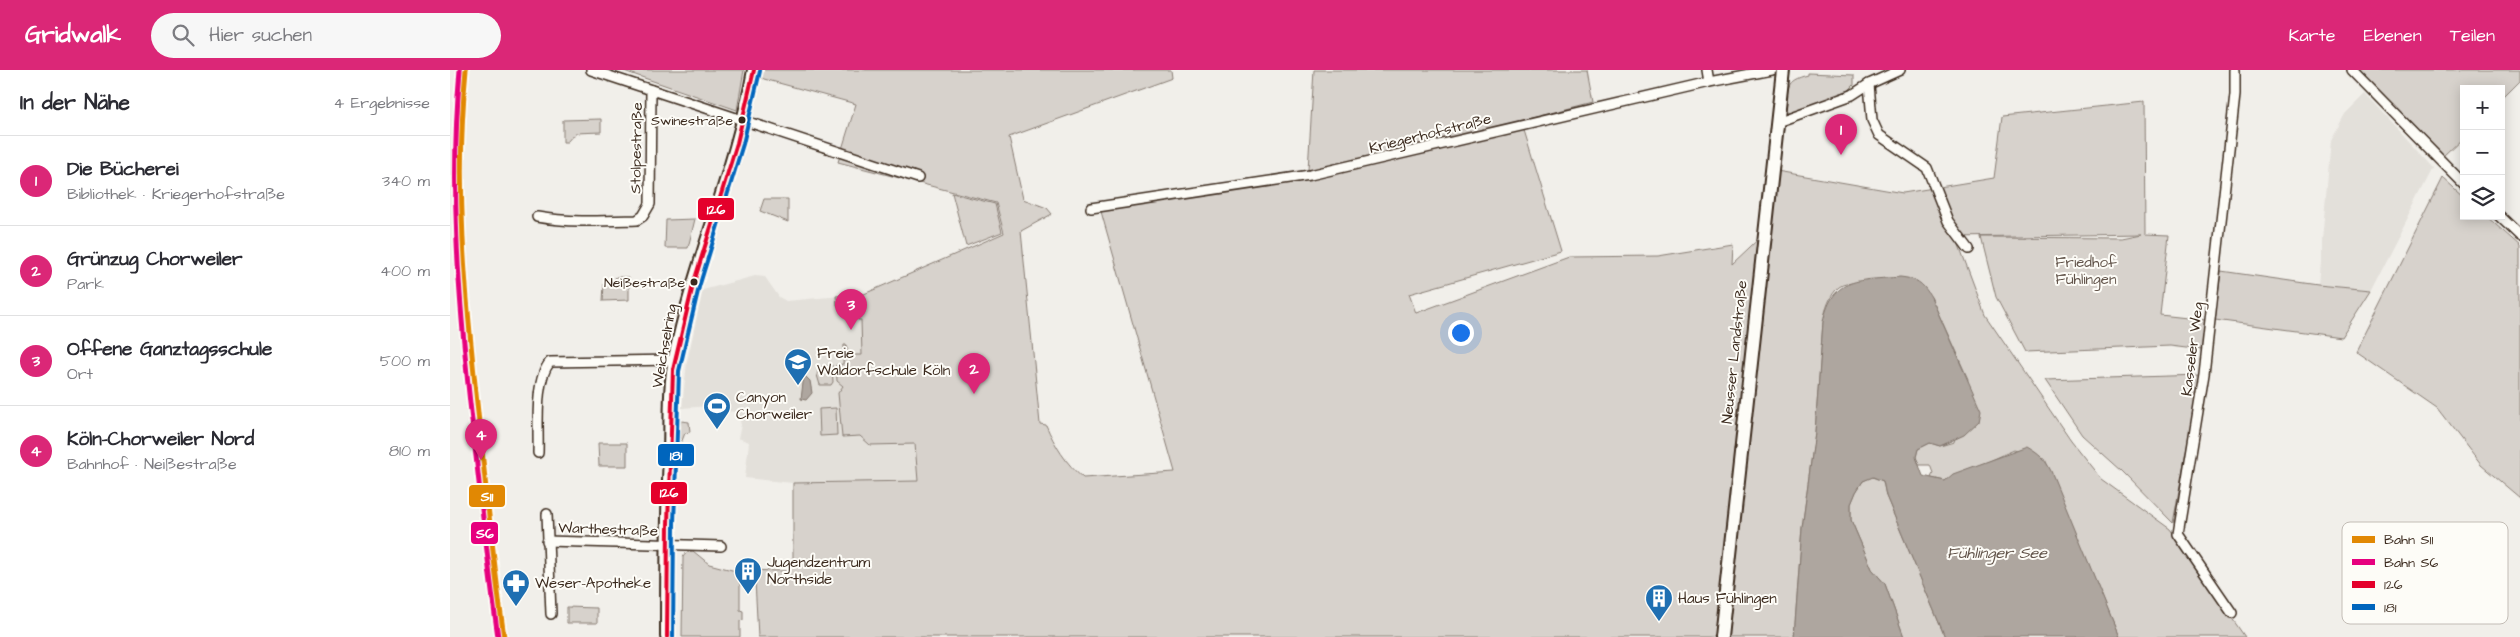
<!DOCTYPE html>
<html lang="de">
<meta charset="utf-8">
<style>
body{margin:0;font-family:"Architects Daughter",sans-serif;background:#f7f7f7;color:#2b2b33}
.controls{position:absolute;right:15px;top:15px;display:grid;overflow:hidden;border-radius:0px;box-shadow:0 2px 12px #0003}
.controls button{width:45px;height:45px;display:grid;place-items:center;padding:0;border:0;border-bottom:1px solid #e1e1e2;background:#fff;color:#2b2b33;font:25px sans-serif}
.you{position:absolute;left:1010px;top:262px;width:18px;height:18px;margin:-12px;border:4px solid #fff;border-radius:50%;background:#1a73e8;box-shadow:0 0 0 8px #1a73e833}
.badge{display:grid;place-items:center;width:32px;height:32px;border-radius:50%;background:#db2777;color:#fff;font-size:16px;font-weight:700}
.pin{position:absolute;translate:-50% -41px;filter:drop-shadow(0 1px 2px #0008)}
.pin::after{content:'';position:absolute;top:26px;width:18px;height:15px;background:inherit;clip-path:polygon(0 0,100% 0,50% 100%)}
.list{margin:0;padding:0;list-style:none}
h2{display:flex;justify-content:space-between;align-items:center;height:65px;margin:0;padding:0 20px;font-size:21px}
h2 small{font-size:16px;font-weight:400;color:#7c7c81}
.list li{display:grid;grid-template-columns:32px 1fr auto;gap:15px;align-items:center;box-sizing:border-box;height:90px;padding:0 20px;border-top:1px solid #e1e1e2}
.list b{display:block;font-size:19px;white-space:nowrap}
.list p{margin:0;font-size:16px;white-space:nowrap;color:#7c7c81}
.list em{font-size:16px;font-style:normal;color:#7c7c81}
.icon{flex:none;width:28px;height:28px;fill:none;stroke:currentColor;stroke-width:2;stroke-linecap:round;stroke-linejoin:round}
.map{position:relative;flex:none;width:2070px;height:567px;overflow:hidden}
header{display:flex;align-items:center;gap:30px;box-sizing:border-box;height:70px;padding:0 25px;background:#db2777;color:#fff}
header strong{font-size:24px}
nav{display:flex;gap:28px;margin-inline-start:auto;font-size:18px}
.search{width:350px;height:45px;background:#f7f7f7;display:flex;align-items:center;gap:12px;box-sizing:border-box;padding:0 18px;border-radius:28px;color:#7c7c81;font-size:19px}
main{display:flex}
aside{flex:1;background:#fff}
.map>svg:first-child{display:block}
</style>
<header>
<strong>Gridwalk</strong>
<div class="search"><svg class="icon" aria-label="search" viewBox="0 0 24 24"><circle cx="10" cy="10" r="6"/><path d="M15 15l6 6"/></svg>Hier suchen</div>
<nav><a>Karte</a><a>Ebenen</a><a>Teilen</a></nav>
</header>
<main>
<aside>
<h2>In der Nähe<small>4 Ergebnisse</small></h2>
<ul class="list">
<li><span class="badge">1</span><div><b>Die Bücherei</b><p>Bibliothek · Kriegerhofstraße</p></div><em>340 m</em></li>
<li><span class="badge">2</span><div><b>Grünzug Chorweiler</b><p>Park</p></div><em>400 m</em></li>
<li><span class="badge">3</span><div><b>Offene Ganztagsschule</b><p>Ort</p></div><em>500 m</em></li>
<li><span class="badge">4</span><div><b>Köln-Chorweiler Nord</b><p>Bahnhof · Neißestraße</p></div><em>810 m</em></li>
</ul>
</aside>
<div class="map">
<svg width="2070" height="567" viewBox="0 0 2070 567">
<rect width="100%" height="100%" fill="#f1efea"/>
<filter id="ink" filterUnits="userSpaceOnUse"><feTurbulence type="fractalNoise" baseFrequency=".02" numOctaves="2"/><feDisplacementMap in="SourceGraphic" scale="10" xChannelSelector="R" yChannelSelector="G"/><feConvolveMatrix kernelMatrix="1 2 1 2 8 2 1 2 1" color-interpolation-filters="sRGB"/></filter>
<g filter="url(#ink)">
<g fill="#e3e0da">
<path d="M1915,24L1984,98L1921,220L1868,215L1881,70L1895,44Z"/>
<path d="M305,206L315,207L329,227L336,231L413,224L452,208L468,412L343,413L295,408L299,372L288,368L291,355L288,342L261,340L260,336L232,338L237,292L253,220Z"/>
</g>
<g fill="#d7d2cc" stroke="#897e75">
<path d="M171,0H294L287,40Z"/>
<path d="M308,0H721L722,8L559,67L573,129L597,138L602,144L571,161L590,354L596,355C604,374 616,394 633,408L725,402L650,138L806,116L1073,57L1111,181L959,224L966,243L1119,187L1208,186L1283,174L1282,194L1317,161L1321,100L1453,123L1544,108L1552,47L1694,32L1695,164L1719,165L1710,245L1756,250L1752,280L1720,276L1575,282L1546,227L1531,167L1671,168L1691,164L1506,167L1535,245L1621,371L1651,409L1720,459L1795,567H1669L1595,389L1564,380L1495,411L1481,408L1483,403L1480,395H1469L1466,387L1468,379L1480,373L1490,376L1504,372L1518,309L1481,227C1462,223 1405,205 1389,217C1380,224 1375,240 1373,252L1365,362L1352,458L1344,567H308L305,510L290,511V540L293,541V550L290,551V567H232L233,487L237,482L243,481L259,494L282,500L339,501L343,487V413L468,411L465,374L420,375L410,366L392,367L388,323L393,316L387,311L386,295L393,294L394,275H396L399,285H412L411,250H408L405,238L392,241L387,235L386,226L414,224L554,163L546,133L388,92L406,34L314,9L308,5Z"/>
<path d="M864,0H1137L1143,32L966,78L871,99L858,100Z"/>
<path d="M1907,0H2070V10L2051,29V19H2014V66L1992,87Z"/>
<path d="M1358,3L1404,5V15L1397,22L1340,43L1336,40C1339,17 1334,11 1358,5Z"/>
<path d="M151,49V62L125,63L117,72H113V50Z"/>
<path d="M1993,108L2014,127V146H2036L2070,176V428L2031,395L1987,338L1906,282Z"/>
<path d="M502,123L545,134L552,162L516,176Z"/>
<path d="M314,129H338V152L310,141Z"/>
<path d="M245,149L238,178H215L216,150Z"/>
<path d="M1771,201L1868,215L1921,220L1891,267L1765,250Z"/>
<path d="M166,207H179V230L153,231L154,214H161Z"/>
<path d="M382,295L383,312L381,315H370L367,305L369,297Z"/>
<path d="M1750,305L1723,453L1672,401L1632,365L1595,310Z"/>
<path d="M386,338L387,365L370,366L369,339Z"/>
<path d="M231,351L239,352L240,362L235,363L228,381Z"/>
<path d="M148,373H177V396H149Z"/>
<path d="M1422,407L1433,411L1436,426L1495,567H1454L1435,514L1422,499L1401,450V434L1406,422L1413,411Z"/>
<path d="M117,537L147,538V553H117Z"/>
</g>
<g fill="#aea69f" stroke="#80746b">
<path d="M1450,207C1467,209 1472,212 1481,227L1531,340L1529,351L1514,365L1490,376L1480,373L1468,379L1466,387L1473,406L1495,411L1503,404L1577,377C1589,384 1595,389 1601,401L1669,567H1495L1436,426L1433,411L1423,407L1413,411L1406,422L1401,434V450L1422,499L1435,514L1454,567H1344L1352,458L1365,362L1373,252C1383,205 1410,211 1450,207Z"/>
<path d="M354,305L360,311L362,323L356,330L351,329Z"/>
</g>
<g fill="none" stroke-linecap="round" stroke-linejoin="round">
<g stroke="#3b2a1e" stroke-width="12">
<g id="street">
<path d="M141,0L468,108"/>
<path d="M1257,0L1259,12"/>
<path d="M1902,0L2014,114"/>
<path d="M1419,14L1422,50L1429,65L1477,98L1498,151L1519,179"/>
<path d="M1327,52L1402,25L1419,14L1450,0"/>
<path d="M641,138L860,105L1259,12L1322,0"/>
<path d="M2049,146L2070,166"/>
<path d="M87,147C120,153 154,151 187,150L193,146L200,134L201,20"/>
<path d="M88,383C89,358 84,311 100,292L225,290"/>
<path d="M97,444L101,544"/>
<path d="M97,471L271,476"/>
<path d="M1782,543L1728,464L1754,304L1785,25V0"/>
</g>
</g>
<g stroke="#3b2a1e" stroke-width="16">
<g id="secondary">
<path d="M217,567C217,507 217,446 220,386C221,353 219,320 225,288C245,190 287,98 304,0"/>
<path d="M1271,567L1333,0"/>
</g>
</g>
<use href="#street" stroke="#fdfcf7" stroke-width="9"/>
<use href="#secondary" stroke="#fdfcf7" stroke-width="12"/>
<g stroke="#fdfcf7" stroke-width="8">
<path id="bus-1" d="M217,567L218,454L223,300L243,215L287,73L304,0"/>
</g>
<g stroke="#fdfcf7" stroke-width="8">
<path id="bus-2" d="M223,567L224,454L229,301L249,217L293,74L310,1"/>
</g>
<use href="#bus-1" stroke="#e4002b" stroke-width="4"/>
<use href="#bus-2" stroke="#0065bd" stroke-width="4"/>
<g stroke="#fdfcf7" stroke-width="9">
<path id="rail-1" d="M16,0C5,112 15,222 27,333C35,411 43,489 54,567"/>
</g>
<g stroke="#fdfcf7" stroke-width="9">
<path id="rail-2" d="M10,0C0,112 8,222 20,333C29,411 37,489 48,567"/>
</g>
<use href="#rail-1" stroke="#e18803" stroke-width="5"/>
<use href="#rail-2" stroke="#e6007e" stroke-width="5"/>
</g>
</g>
<defs>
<g id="school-pin" transform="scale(1.4375)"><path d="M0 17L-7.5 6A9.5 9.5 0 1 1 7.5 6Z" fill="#1f6fb2" stroke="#fdfcf7"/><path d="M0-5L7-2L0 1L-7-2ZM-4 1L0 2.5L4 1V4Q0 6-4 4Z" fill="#fff"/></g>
<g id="stadium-pin" transform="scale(1.4375)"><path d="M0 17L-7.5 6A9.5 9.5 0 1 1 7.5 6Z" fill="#1f6fb2" stroke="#fdfcf7"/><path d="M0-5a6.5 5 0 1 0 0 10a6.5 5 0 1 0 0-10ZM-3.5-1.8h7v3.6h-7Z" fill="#fff"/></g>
<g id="building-pin" transform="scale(1.4375)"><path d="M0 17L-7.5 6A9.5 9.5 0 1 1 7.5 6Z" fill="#1f6fb2" stroke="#fdfcf7"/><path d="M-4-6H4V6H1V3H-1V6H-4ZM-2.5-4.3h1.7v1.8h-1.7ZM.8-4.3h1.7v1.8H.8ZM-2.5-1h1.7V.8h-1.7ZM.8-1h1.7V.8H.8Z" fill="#fff"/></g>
<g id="pharmacy-pin" transform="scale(1.4375)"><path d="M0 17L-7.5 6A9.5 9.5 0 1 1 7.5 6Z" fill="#1f6fb2" stroke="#fdfcf7"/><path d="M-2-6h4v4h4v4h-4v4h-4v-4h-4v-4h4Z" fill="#fff"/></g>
</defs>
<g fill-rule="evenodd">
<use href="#school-pin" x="348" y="292"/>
<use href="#stadium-pin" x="267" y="336"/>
<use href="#building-pin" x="298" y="501"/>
<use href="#pharmacy-pin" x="66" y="513"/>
<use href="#building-pin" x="1209" y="528"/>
</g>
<g fill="#3b2a1e" stroke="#fdfcf7" stroke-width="2">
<circle cx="292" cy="50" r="4.5"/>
<circle cx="244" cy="212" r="4.5"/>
</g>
<g text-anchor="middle" stroke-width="4" stroke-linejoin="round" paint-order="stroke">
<g font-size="14" fill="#3b2a1e" stroke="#fdfcf7" text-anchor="end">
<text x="283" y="55">Swinestraße</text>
<text x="235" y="217">Neißestraße</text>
</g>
<g font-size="15" fill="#3b2a1e" stroke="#fdfcf7">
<text transform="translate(980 63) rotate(-14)" y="5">Kriegerhofstraße</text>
<text transform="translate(186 78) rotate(-89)" y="5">Stolpestraße</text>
<text transform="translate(214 276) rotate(-80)" y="5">Weichselring</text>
<text transform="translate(1742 279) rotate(-83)" y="5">Kasseler Weg</text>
<text transform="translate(1284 282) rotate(-84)" y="5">Neusser Landstraße</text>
<text transform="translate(158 459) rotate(2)" y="5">Warthestraße</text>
</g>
<g font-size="15" fill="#62544a" stroke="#fdfcf7">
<text x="1636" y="197">Friedhof<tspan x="1636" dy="17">Fühlingen</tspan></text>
</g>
<g font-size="15" fill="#3b2a1e" stroke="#fdfcf7" text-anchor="start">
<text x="367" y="288">Freie<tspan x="367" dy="17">Waldorfschule Köln</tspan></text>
<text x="286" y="332">Canyon<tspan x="286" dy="17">Chorweiler</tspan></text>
<text x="317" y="497">Jugendzentrum<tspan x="317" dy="17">Northside</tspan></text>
<text x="85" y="518">Weser-Apotheke</text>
<text x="1228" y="533">Haus Fühlingen</text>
</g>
<g font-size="16" font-style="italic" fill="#63554b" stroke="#fdfcf7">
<text x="1547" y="488">Fühlinger See</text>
</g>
</g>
<rect x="1892" y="452" width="166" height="102" rx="8" fill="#fdfcf7" stroke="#c3bdb6" stroke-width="1"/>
<rect x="1902" y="466" width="23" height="7" fill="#e18803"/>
<rect x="1902" y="489" width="23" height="6" fill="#e6007e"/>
<rect x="1902" y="511" width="23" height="7" fill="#e4002b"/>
<rect x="1902" y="534" width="23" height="6" fill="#0065bd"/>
<g font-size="14" fill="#3b2a1e">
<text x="1934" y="474">Bahn S11</text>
<text x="1934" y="497">Bahn S6</text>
<text x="1934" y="519">126</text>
<text x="1934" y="542">181</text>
</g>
<g stroke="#fdfcf7" stroke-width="2">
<rect x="247" y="127" width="38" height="24" rx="5" fill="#e4002b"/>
<rect x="207" y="373" width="38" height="24" rx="5" fill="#0065bd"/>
<rect x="200" y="411" width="38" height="24" rx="5" fill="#e4002b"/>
<rect x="18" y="414" width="38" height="24" rx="5" fill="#e18803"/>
<rect x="20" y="451" width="29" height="24" rx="5" fill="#e6007e"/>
</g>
<g font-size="14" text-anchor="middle" font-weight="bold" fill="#fff">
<text x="266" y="144">126</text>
<text x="226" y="390">181</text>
<text x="219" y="427">126</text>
<text x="37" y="431">S11</text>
<text x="35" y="468">S6</text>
</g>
</svg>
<div class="controls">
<button>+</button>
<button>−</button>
<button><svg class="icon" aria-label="layers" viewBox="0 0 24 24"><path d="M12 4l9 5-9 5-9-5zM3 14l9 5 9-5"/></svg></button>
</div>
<div class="you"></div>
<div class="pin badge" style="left:1391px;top:85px">1</div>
<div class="pin badge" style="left:524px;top:324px">2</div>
<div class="pin badge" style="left:401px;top:260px">3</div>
<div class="pin badge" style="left:31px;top:390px">4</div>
</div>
</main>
